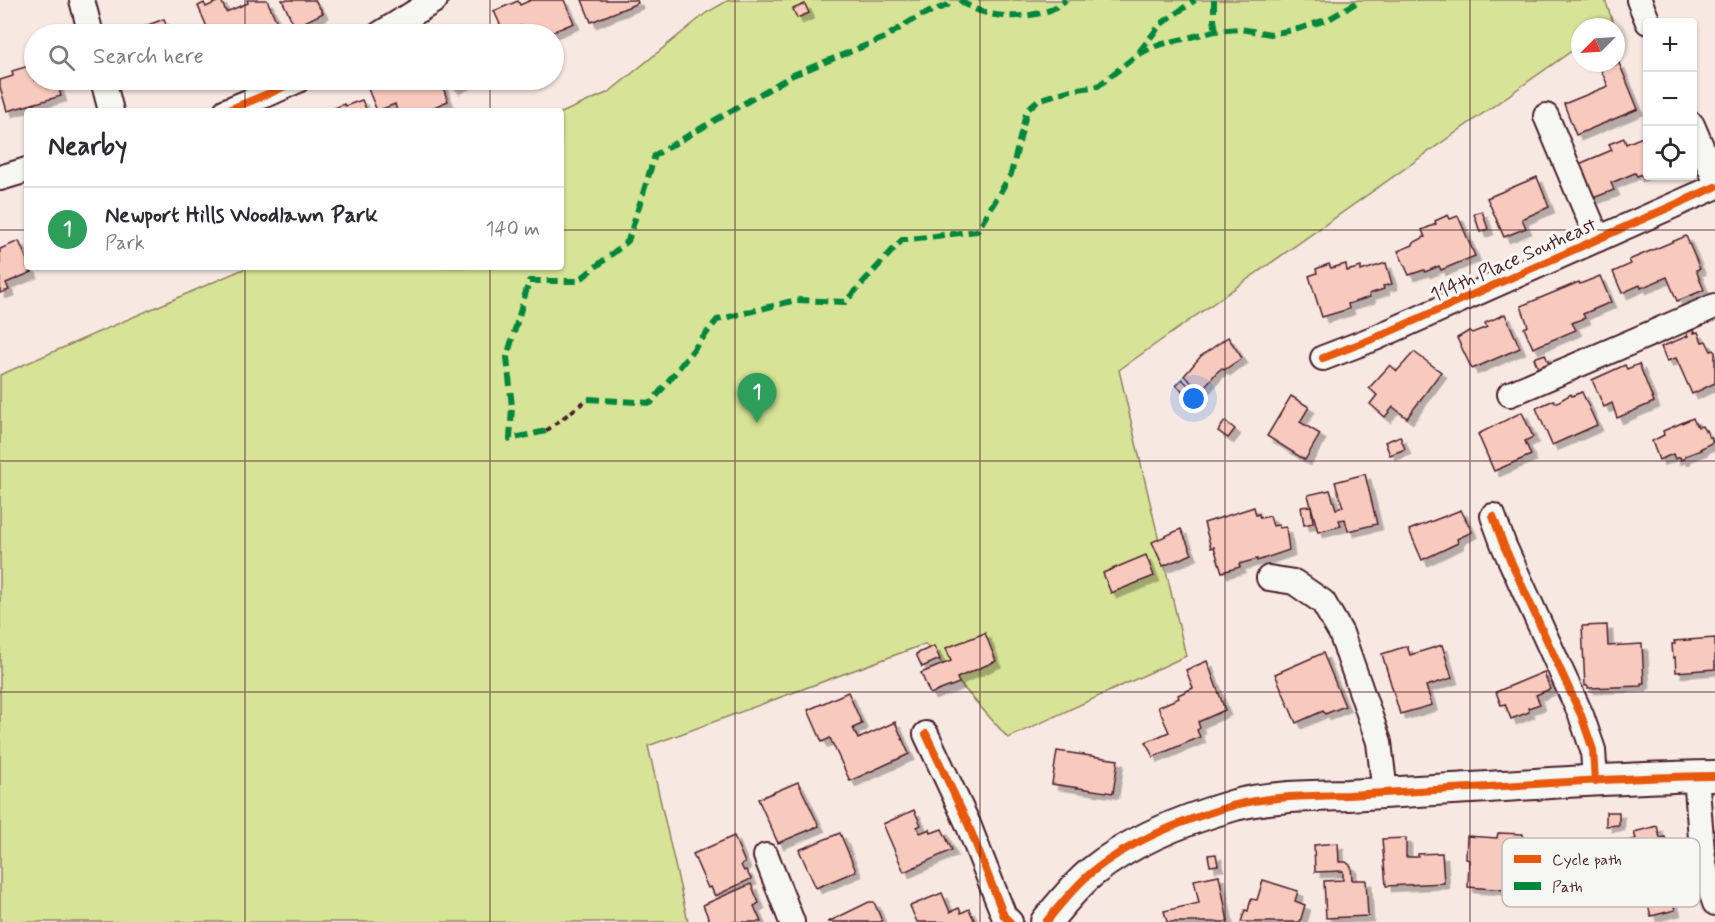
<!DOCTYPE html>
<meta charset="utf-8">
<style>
body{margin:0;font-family:Mynerve,sans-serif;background:#f7f7f7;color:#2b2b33}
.controls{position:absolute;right:18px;top:18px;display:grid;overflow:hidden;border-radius:6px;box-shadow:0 2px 4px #0004}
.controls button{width:54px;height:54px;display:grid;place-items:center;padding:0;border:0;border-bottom:2px solid #e1e1e2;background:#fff;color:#2b2b33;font:30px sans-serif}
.compass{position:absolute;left:1571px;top:18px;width:54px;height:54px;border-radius:50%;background:#fff;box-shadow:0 2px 4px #0004;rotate:246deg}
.you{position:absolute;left:1194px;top:399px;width:21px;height:21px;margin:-15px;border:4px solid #fff;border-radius:50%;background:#1a73e8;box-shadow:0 0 0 9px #1a73e833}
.badge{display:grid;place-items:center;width:39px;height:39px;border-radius:50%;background:#ea580c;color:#fff;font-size:20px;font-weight:700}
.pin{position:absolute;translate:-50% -50px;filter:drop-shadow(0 2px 3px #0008)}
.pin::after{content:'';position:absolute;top:32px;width:21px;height:18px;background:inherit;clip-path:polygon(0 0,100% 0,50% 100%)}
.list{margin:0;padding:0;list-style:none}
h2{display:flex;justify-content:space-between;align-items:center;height:78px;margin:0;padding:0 24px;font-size:26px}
h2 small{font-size:20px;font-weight:400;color:#7c7c81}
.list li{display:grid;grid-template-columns:39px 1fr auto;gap:18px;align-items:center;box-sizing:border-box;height:84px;padding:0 24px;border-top:2px solid #e1e1e2}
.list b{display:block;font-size:22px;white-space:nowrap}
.list p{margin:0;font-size:20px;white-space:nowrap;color:#7c7c81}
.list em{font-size:20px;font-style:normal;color:#7c7c81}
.icon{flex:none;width:33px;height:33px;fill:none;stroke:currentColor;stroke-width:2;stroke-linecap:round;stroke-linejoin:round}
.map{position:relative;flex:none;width:1715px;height:922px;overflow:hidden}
.search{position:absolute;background:#fff;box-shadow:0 2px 4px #0004;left:24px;top:24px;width:540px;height:66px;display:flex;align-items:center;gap:15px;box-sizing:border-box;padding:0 21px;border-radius:33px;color:#7c7c81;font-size:22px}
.panel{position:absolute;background:#fff;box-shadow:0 2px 4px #0004;left:24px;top:108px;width:540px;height:162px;border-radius:6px}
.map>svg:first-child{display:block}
</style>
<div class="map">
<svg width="1715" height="922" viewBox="0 0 1715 922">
<defs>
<filter id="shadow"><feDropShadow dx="5.5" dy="5.5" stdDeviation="0" flood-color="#0004"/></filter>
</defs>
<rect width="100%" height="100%" fill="#f7e8e2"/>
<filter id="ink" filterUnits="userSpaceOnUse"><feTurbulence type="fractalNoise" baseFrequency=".0167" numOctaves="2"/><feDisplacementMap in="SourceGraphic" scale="12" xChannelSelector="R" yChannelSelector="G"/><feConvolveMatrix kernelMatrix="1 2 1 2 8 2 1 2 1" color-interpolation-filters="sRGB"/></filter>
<g filter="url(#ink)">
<path fill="#d7e396" stroke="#908160" stroke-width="1.5" d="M729,0H1605L1613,22L1606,27H1580V45L1119,370L1186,656L1008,738L925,644L648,746L688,922H0V375L248,267H561V113L609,92L706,13Z"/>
<g fill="#f8c9bd" stroke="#4a1f2b" stroke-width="1.5" filter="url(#shadow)">
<path d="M221,0L226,12L248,3L247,0H267L282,34H210L198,6L204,3L206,7Z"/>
<path d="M282,0H315L323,13L295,27Z"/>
<path d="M531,0H564L574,23L547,34H525L521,26L504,33L494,11L518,1L520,5Z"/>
<path d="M582,0H637L638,3L591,22Z"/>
<path d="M805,4L809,13L797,18L793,9Z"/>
<path d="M164,19L169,34H133L132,31Z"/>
<path d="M34,56V80H56L61,96L7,111L0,87V80L13,76L12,71L32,65L30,57Z"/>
<path d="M1619,63L1638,109L1576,135L1564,104L1608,86L1601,70Z"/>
<path d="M390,80L393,84L404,80H440L448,101L425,111H397L395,104L377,111L368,89Z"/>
<path d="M447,80H464L466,82L454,88Z"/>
<path d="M362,100L367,111H328L344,104L345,106Z"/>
<path d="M1645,136L1648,143V172L1637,176L1635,173L1611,183L1614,190L1593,198L1579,164L1612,150L1609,144L1624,138L1626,144Z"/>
<path d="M1537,177L1549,207L1522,219L1526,228L1504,237L1487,198Z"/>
<path d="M1482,211L1488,229L1480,232L1474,214Z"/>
<path d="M1448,215L1450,219L1458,216L1475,256L1441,270L1439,266L1425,272L1424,270L1409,275L1398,251L1413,245V243L1425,237L1422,230L1436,224L1435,221Z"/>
<path d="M1686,236L1700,269L1696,270L1704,290L1677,301L1667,277L1641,288L1640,285L1622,293L1613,272L1631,264L1629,260Z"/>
<path d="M19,241L27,260V267H30L32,272L6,283L9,290L0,293V249Z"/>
<path d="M1386,263L1392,284L1383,286L1384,289L1369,294L1370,297L1348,304L1349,309L1322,317L1309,276L1317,273L1316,269L1329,264L1331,268L1346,264L1347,271L1361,267V271Z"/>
<path d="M1600,276L1611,302L1583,314L1585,318L1572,323L1576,330L1533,348L1524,328L1528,326L1521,306L1579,282L1580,284Z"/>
<path d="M1505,314L1520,348L1472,369L1457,338L1469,331L1472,333L1487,327L1485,323Z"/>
<path d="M1693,330L1694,333L1698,332L1702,342L1706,341L1711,351L1714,350L1715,351V383L1692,394L1676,358L1667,361L1661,347L1688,336L1686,333Z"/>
<path d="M1228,337L1242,358L1224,370L1222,368L1216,373L1201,391L1184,376L1201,356Z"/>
<path d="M1414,352L1441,372L1407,418L1393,407L1385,417L1370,404L1377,395L1369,388L1390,365L1397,371Z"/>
<path d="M1545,354L1549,364L1538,368L1534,358Z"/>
<path d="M1639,364L1654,402L1617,418L1612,403L1604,407L1592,380L1625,365L1627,369Z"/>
<path d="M1182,379L1192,389L1187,395L1176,385Z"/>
<path d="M1582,392L1597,425L1552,445L1536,408L1554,400L1556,403L1571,394L1572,396Z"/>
<path d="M1291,396L1309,407L1300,422L1320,434L1305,460L1267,436Z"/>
<path d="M1522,412L1533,437L1525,441L1531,455L1494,471L1478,434Z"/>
<path d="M1693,418L1696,425H1697L1698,427L1702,426L1705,431L1706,430L1709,437H1711L1713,442L1700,449L1701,450L1685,456V458L1681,460L1680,457L1675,459L1673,454L1659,460L1652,441L1664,435L1663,431Z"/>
<path d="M1225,421L1235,429L1228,438L1218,431Z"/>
<path d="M1400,436L1405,449L1390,455L1385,442Z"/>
<path d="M1365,474L1377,524L1348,531L1345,519L1339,520L1341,526L1318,532L1308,495L1330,490L1336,509L1343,507L1335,482Z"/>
<path d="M1311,506L1313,523L1304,525L1301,507Z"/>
<path d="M1254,507L1256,515L1259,514L1260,518L1270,516L1273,526L1279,525V528L1286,527L1289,550L1257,561V559L1239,564L1240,567L1222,572L1214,547L1211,548L1204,523Z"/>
<path d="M1461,510L1472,532L1457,539L1458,543L1422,560L1409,530Z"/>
<path d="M1181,529L1192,554L1163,566L1152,542Z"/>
<path d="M1146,555L1154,576L1111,593L1103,573Z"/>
<path d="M1607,625L1608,646L1642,644L1644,683H1641V686L1588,688V686H1585L1582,626Z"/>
<path d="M985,633L996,661L957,678L959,683L930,694L921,673L951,661L946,648Z"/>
<path d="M1715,638V669L1676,672L1675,657L1673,658L1672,644H1675L1674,641Z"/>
<path d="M1442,645L1452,678L1426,686L1432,705L1400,714L1382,654L1407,646L1410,655Z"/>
<path d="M934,646L940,659L922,667L916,654Z"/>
<path d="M1323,653L1345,706L1325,714L1323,711L1296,723L1275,674Z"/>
<path d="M1207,661L1225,710L1198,722L1200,728L1197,730L1200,737L1153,757L1146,742L1169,732L1158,707L1179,698L1178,695L1193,688L1186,670Z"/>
<path d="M1544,672L1550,689L1536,695L1540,704L1528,708L1529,712L1511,719L1505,704L1501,705L1496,692Z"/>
<path d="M848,692L862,724L853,728L858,739L895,722L909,754L850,781L830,738L822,742L808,710Z"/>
<path d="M1057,751L1118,760L1113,793L1052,784Z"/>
<path d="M798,782L819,826L778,843L758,799Z"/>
<path d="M914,810L921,825L917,827L920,833L930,829L931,833L942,829L952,850L904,872L883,824Z"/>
<path d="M1606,812H1619V825L1606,826Z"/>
<path d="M1657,826L1660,838L1665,837L1671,861L1656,865L1662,890L1669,888L1675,910L1651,916L1646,898L1639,899L1632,872H1627L1620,843L1636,839L1634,832Z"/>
<path d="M840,833L856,871L816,888L799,850Z"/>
<path d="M1498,833L1523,834L1520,891L1468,887L1469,860L1466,859L1467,836L1497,838Z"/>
<path d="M734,836L745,863L741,865L744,871L746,870L751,879L715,896L711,887L708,888L693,854Z"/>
<path d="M1406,838V857H1418V854L1442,853L1444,883L1386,886L1382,839Z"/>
<path d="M1338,843L1339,862H1346L1351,866L1352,880H1366L1368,916L1326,918L1324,881L1343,880V871L1315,872L1314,845Z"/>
<path d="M1216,854L1218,865L1210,866L1208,855Z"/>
<path d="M1219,875L1228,922H1167L1164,911L1199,903L1194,880Z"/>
<path d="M1263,880L1298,891L1295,901L1305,905L1300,922H1241L1245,910L1248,911L1251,899L1257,900Z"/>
<path d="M751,884L759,903L754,906L761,922H710L703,905Z"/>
<path d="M942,893L950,912L959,908L961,913L969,909L975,922H917L910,906Z"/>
<path d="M869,902H874L882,921L880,922H828Z"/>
</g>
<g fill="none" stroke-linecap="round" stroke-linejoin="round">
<g stroke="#4a1f2b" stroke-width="28">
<g id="minor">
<path d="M82,0L91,34"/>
<path d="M1639,0L1648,22"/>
<path d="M380,34L435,0"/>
<path d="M103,80L111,111"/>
<path d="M226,111L270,93L298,80"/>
<path d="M1546,116L1598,239"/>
<path d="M1692,125L1715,179"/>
<path d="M0,178L27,170"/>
<path d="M1323,358L1375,338L1715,187"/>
<path d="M1510,394L1715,306"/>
<path d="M1493,516L1504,546L1581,715L1593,750L1595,781"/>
<path d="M1269,578L1294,582L1323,602L1341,633L1379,742L1385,793"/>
<path d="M926,734L968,824L1004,916L1010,922"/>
<path d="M1696,776L1702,851L1707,880L1715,903"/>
<path d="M766,856L792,922"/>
</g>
</g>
<g stroke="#4a1f2b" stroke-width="34">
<path id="major" d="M1046,922C1060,905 1075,886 1092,872C1133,839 1186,819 1235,805C1270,796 1312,796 1348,795C1383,793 1418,791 1452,789C1540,784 1627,777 1715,776"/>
</g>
<path stroke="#4a1f2b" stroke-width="4" stroke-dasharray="6 4.5" stroke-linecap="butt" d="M546,431L588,399"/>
<use href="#minor" stroke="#f6f6f2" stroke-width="24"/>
<use href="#major" stroke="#f6f6f2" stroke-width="30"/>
<g stroke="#00873e" stroke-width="6" stroke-dasharray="12 6" stroke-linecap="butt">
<path d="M960,0C982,19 1023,20 1050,10C1055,8 1061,3 1066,0"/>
<path d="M1214,0V20L1216,31"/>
<path d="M1139,52L1161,24L1195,0"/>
<path d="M588,399L651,403L717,320L796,300L845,302L902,240L977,231L1011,174L1027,110L1038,100L1071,90L1098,86L1137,55L1155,46L1215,31L1240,29L1271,34L1298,29L1329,19L1361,0"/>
<path d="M546,431L510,439L512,407L507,357L529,281H578L628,241L655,155L793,75L884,38L919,16L948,5L950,0"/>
</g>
<g stroke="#f6f6f2" stroke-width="11">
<g id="cycleway">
<path d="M226,111L270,93L298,80"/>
<path d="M1323,358L1375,338L1715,187"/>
<path d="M1493,516L1504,546L1581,715L1593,750L1595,781"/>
<path d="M926,734L968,824L1004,916L1010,922"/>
<path d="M1046,922C1060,905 1075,886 1092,872C1133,839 1186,819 1235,805C1270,796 1312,796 1348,795C1383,793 1418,791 1452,789C1540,784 1627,777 1715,776"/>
</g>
</g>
<use href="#cycleway" stroke="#e8590c" stroke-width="8"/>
</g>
</g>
<path fill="none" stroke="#4a1f2b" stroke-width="1.5" stroke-opacity="0.55" d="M245,0V34M490,0V34M735,0V922M980,0V922M1225,0V922M1470,0V922M245,80V111M490,80V111M0,230H27M561,230H1715M245,267V922M490,267V922M0,461H1715M0,692H1715"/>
<g text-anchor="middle" stroke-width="6" stroke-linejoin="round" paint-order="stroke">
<g font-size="20" fill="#4a1f2b" stroke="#f6f6f2">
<text transform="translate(1513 259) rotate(-24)" y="7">114th Place Southeast</text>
</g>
</g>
<rect x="1502" y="838" width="198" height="69" rx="9" fill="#f6f6f2" stroke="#c2b6b6" stroke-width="1.5"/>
<rect x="1514" y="855" width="27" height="8" fill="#e8590c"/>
<rect x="1514" y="882" width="27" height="8" fill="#00873e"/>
<g font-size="16" fill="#4a1f2b">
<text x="1552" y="865">Cycle path</text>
<text x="1552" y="892">Path</text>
</g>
</svg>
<div class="controls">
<button>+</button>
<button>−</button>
<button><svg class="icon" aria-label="locate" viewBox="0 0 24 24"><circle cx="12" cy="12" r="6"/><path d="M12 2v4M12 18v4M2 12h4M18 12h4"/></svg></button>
</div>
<svg class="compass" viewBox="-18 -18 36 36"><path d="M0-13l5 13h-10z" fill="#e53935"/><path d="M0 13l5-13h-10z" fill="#7c7c81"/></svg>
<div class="you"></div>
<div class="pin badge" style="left:757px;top:423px;background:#2e9e5b">1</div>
<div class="search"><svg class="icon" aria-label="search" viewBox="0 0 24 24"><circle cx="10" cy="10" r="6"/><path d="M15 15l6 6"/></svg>Search here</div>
<section class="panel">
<h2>Nearby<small></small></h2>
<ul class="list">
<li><span class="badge" style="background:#2e9e5b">1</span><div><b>Newport Hills Woodlawn Park</b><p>Park</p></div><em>140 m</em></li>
</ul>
</section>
</div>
